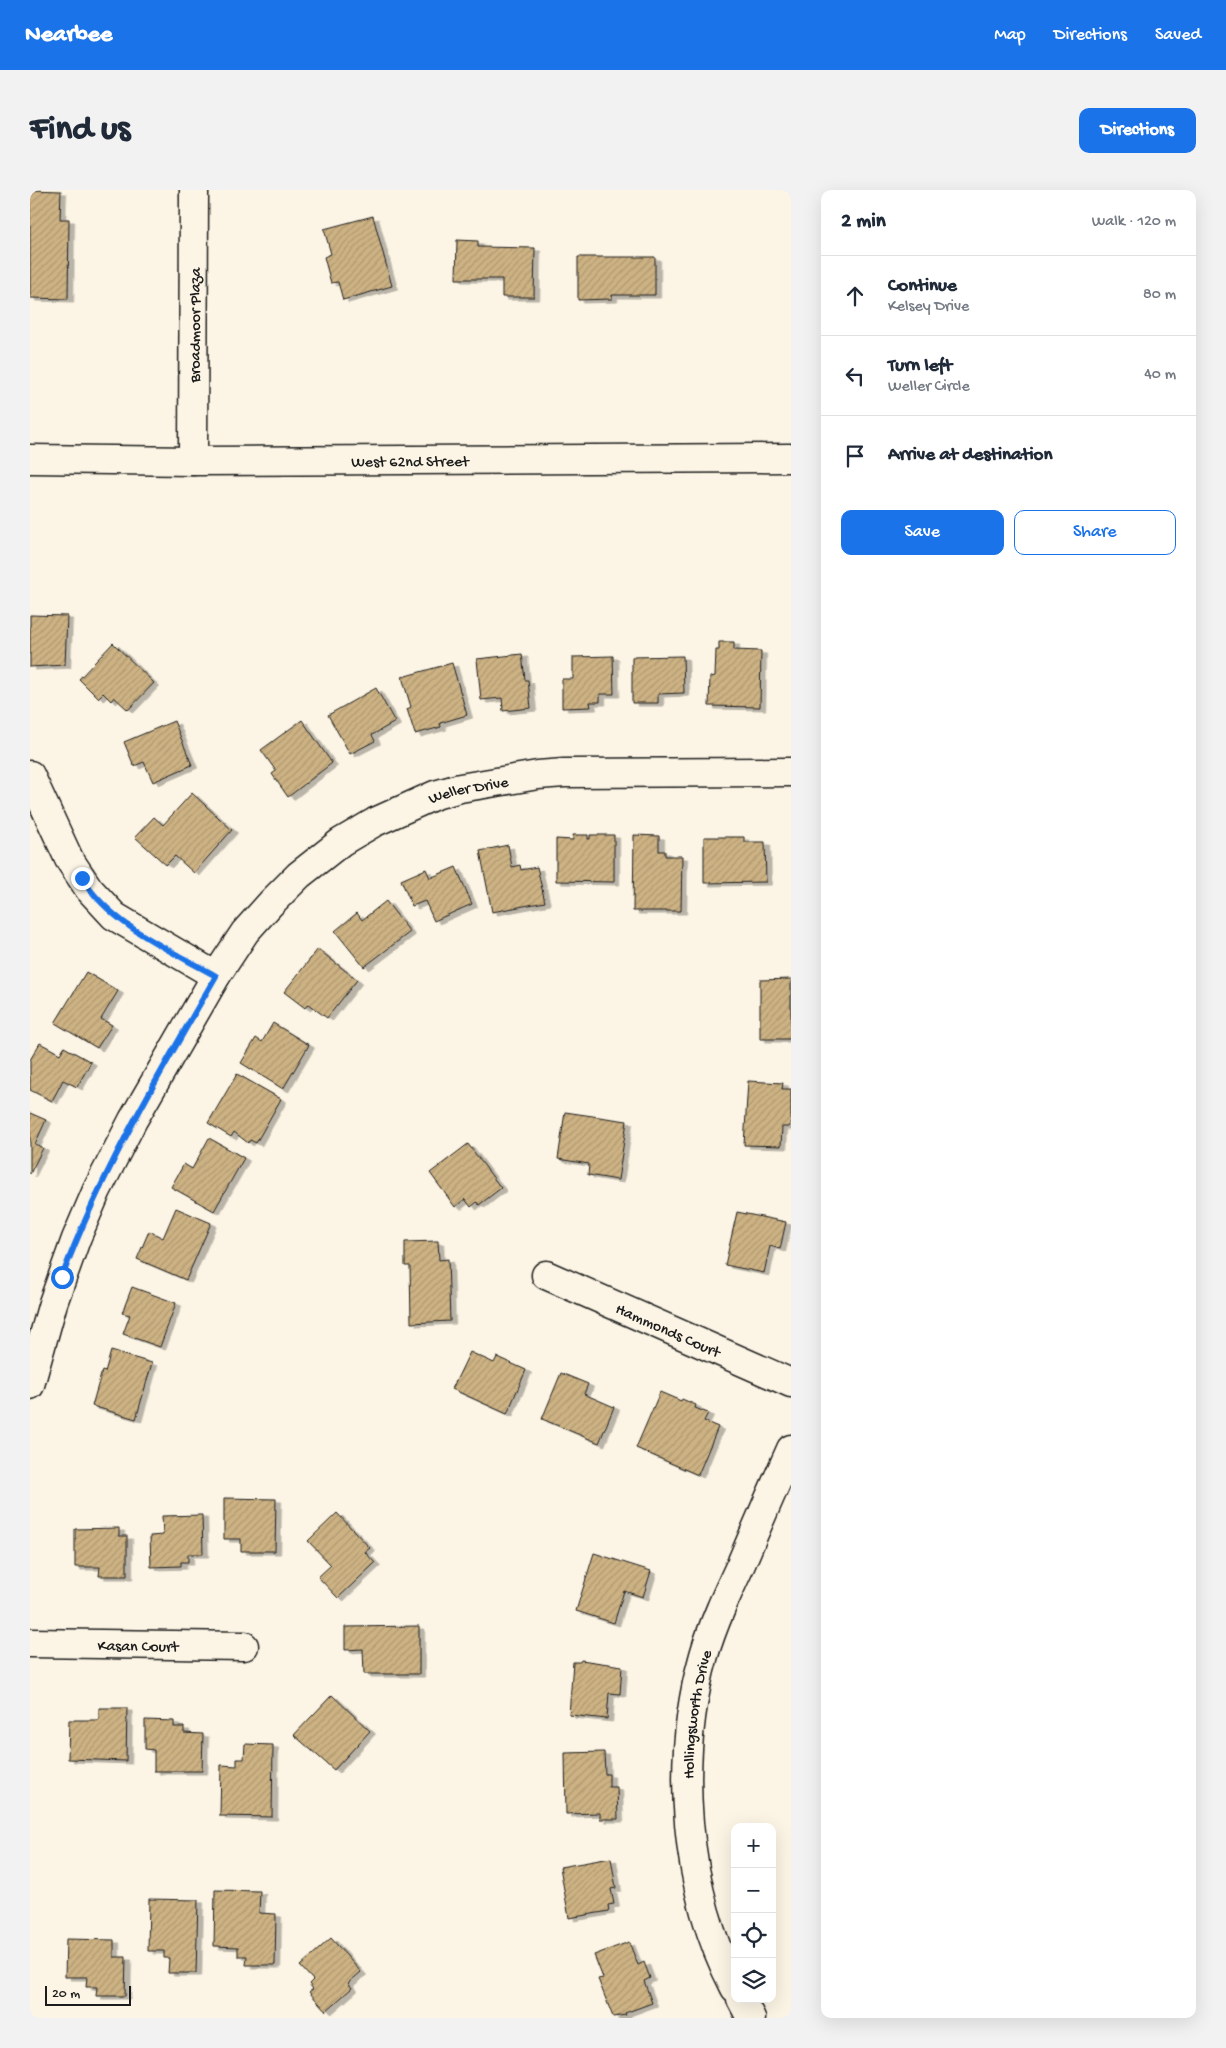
<!DOCTYPE html>
<meta charset="utf-8">
<style>
body{margin:0;font-family:"Gochi Hand",sans-serif;background:#f2f2f3;color:#1f2937}
.controls{position:absolute;right:15px;bottom:15px;display:grid;overflow:hidden;border-radius:10px;box-shadow:0 5px 20px #0002}
.controls button{width:45px;height:45px;display:grid;place-items:center;padding:0;border:0;border-bottom:1px solid #e0e1e3;background:#fff;color:#1f2937;font:25px sans-serif}
.scale{position:absolute;left:15px;bottom:12px;width:86px;box-sizing:border-box;padding-left:5px;border:2px solid #1c1c1c;border-top:0;font-size:14px;line-height:18px;white-space:nowrap;color:#1c1c1c;-webkit-text-stroke:4px #fcf5e5;paint-order:stroke}
.stop{position:absolute;width:15px;height:15px;margin:-11px;border:4px solid #1a73e8;border-radius:50%;background:#fff}
.stop.end{background:#1a73e8;border-color:#fff;box-shadow:0 1px 5px #0008}
.list{margin:0;padding:0;list-style:none}
h2{display:flex;justify-content:space-between;align-items:center;height:65px;margin:0;padding:0 20px;font-size:21px}
h2 small{font-size:16px;font-weight:400;color:#747a83}
.list li{display:grid;grid-template-columns:32px 1fr auto;gap:15px;align-items:center;box-sizing:border-box;height:80px;padding:0 20px;border-top:1px solid #e0e1e3}
.list b{display:block;font-size:19px;white-space:nowrap}
.list p{margin:0;font-size:16px;white-space:nowrap;color:#747a83}
.list em{font-size:16px;font-style:normal;color:#747a83}
.actions{display:flex;gap:10px;padding:15px 20px}
.actions a{flex:1;padding:11px 0;border:1px solid #1a73e8;border-radius:10px;text-align:center;font-size:18px;color:#1a73e8}
.actions .main{background:#1a73e8;color:#fff}
.icon{flex:none;width:28px;height:28px;fill:none;stroke:currentColor;stroke-width:2;stroke-linecap:round;stroke-linejoin:round}
.map{position:relative;flex:none;width:761px;height:1828px;overflow:hidden;border-radius:10px}
header{display:flex;align-items:center;gap:30px;box-sizing:border-box;height:70px;padding:0 25px;background:#1a73e8;color:#fff}
header strong{font-size:24px}
nav{display:flex;gap:28px;margin-inline-start:auto;font-size:18px}
.intro{display:flex;align-items:center;justify-content:space-between;box-sizing:border-box;height:120px;padding:0 30px}
h1{margin:0;font-size:35px}
.button{padding:12px 22px;border-radius:10px;background:#1a73e8;color:#fff;font-size:18px;font-weight:700}
main{display:flex;gap:30px;padding:0 30px}
aside{flex:1;background:#fff;border-radius:10px;box-shadow:0 5px 20px #0002}
.map>svg:first-child{display:block}
</style>
<header>
<strong>Nearbee</strong>
<nav><a>Map</a><a>Directions</a><a>Saved</a></nav>
</header>
<div class="intro"><h1>Find us</h1><a class="button">Directions</a></div>
<main>
<div class="map">
<svg width="761" height="1828" viewBox="0 0 761 1828">
<defs>
<pattern id="building-hatch" width="6" height="6" patternUnits="userSpaceOnUse" patternTransform="scale(1.25)"><rect width="6" height="6" fill="#cdb283"/><path d="M-1 1l2-2M0 6l6-6M5 7l2-2" fill="none" stroke="#af9871"/></pattern>
<filter id="shadow"><feDropShadow dx="5.5" dy="3" stdDeviation="0" flood-color="#0004"/></filter>
</defs>
<rect width="100%" height="100%" fill="#fcf5e5"/>
<filter id="ink" filterUnits="userSpaceOnUse"><feTurbulence type="fractalNoise" baseFrequency=".02" numOctaves="2"/><feDisplacementMap in="SourceGraphic" scale="10" xChannelSelector="R" yChannelSelector="G"/><feConvolveMatrix kernelMatrix="1 2 1 2 8 2 1 2 1" color-interpolation-filters="sRGB"/></filter>
<g filter="url(#ink)">
<g fill="url(#building-hatch)" stroke="#1c1c1c" filter="url(#shadow)">
<path d="M0,0L31,1L30,29H39L38,109L0,108Z"/>
<path d="M343,26L362,96L313,110L308,92L301,93L294,67L301,64L294,39Z"/>
<path d="M427,50L448,51V57L505,58L504,107H472V89H426Z"/>
<path d="M548,67H625V105H582V109L548,110Z"/>
<path d="M0,425L37,426L35,475L0,477Z"/>
<path d="M689,452H704V460L731,461L730,517L679,516L680,487L685,486L686,460H689Z"/>
<path d="M83,453L124,493L98,520L84,507L81,511L73,503L68,508L49,489Z"/>
<path d="M492,464L495,490H498L501,518L473,521L472,508L451,510L447,469Z"/>
<path d="M583,466L584,504H570V512H560L561,517L532,518V489H543V467Z"/>
<path d="M653,466L654,503L628,504V513H602V467Z"/>
<path d="M422,473L437,525L410,533L411,537L385,544L377,519L381,517L372,487Z"/>
<path d="M346,498L365,532L342,545L345,551L320,564L298,525Z"/>
<path d="M272,530L302,573L258,607L242,584L246,581L231,560Z"/>
<path d="M144,531L162,575L123,592L114,572L104,576L94,552Z"/>
<path d="M162,603L202,640L164,683L145,666L136,675L105,647L124,627L133,635Z"/>
<path d="M543,645H558V649H560V645H584V692L526,691V649L543,650Z"/>
<path d="M604,645L629,646V661H635V666H652L651,721H603Z"/>
<path d="M674,647H714V652H735L736,692L674,693Z"/>
<path d="M478,655L482,677L490,675L491,680L507,677L515,712L462,722L450,661Z"/>
<path d="M426,677L442,714L404,731L395,711L382,716L371,690L396,679L400,688Z"/>
<path d="M356,711L380,742L334,777L305,741L327,723L332,730Z"/>
<path d="M288,759L327,790L297,828L278,814L275,818L254,802Z"/>
<path d="M56,782L88,801L71,829L82,835L67,858L25,833Z"/>
<path d="M761,789V849H730V790Z"/>
<path d="M243,833L279,855L253,899L211,873L226,848L232,852Z"/>
<path d="M10,853L30,864L34,857L61,872L47,897L33,890L22,911L0,900V870Z"/>
<path d="M207,884L251,909L226,953L220,950L218,953L204,942L201,947L178,933Z"/>
<path d="M718,891L753,893L752,899H761V929L759,937H752L751,956L714,955Z"/>
<path d="M535,922L597,931L588,990L558,985L559,974L528,969Z"/>
<path d="M0,923L16,930L5,954L13,958L0,984Z"/>
<path d="M179,948L214,968L184,1021L141,997L154,974L162,979Z"/>
<path d="M438,954L471,998L449,1015L447,1012L441,1017L435,1009L425,1017L400,983Z"/>
<path d="M146,1018L181,1033L156,1090L107,1069L119,1041L133,1048Z"/>
<path d="M707,1022L756,1032L750,1059L740,1056L734,1083L695,1075Z"/>
<path d="M408,1051L409,1070L418,1069L420,1131L381,1133L380,1076H375V1052Z"/>
<path d="M102,1097L146,1113L130,1157L93,1144L100,1125L92,1123Z"/>
<path d="M81,1161L122,1173L106,1229L62,1216L72,1181L75,1182Z"/>
<path d="M440,1162L464,1173L467,1167L496,1180L477,1224L422,1199Z"/>
<path d="M531,1183L558,1194L554,1204L584,1217L569,1253L512,1229Z"/>
<path d="M630,1202L651,1211L652,1209L666,1215L665,1218L678,1223L674,1231L688,1237L668,1285L606,1258Z"/>
<path d="M194,1308L246,1309L245,1361H211V1349H194Z"/>
<path d="M307,1323L340,1358L335,1362L345,1373L308,1408L288,1387L301,1375L278,1351Z"/>
<path d="M172,1325L173,1364H158V1372H151V1376L121,1377L120,1346L133,1345L132,1326Z"/>
<path d="M89,1338V1346H97V1386H69L70,1377H45V1339Z"/>
<path d="M564,1363L621,1381L613,1407L594,1401L584,1433L546,1421Z"/>
<path d="M389,1436V1484H334L333,1459L315,1460V1437Z"/>
<path d="M551,1470L592,1476L590,1504L579,1503L577,1529L539,1525L543,1472H550Z"/>
<path d="M302,1505L340,1541L304,1580L264,1545Z"/>
<path d="M69,1518H97L96,1571L38,1569L39,1530H69Z"/>
<path d="M115,1530L144,1531V1537H154V1543L173,1544L172,1581H124V1560L115,1559Z"/>
<path d="M215,1554L243,1555L242,1627L190,1626L191,1575L207,1576V1569H214Z"/>
<path d="M574,1562L575,1584H579V1597H587L588,1629H570V1623L536,1624L535,1563Z"/>
<path d="M581,1668L586,1698L581,1699L584,1714L578,1715L579,1721L539,1728L530,1677Z"/>
<path d="M185,1700L230,1701L229,1723L246,1724L245,1775H216L217,1766H208V1757L184,1756Z"/>
<path d="M119,1709L168,1710L166,1783H138L139,1768H134V1761H118Z"/>
<path d="M301,1748L331,1782L318,1793L322,1798L296,1821L279,1802L283,1799L279,1794L283,1790L270,1776Z"/>
<path d="M36,1749L84,1750V1767H96L95,1806H66L67,1797H56L57,1787H35Z"/>
<path d="M599,1752L608,1775L614,1772L620,1788L614,1791L622,1813L595,1823L596,1825L583,1827L568,1789L573,1788L564,1765Z"/>
</g>
<g fill="none" stroke-linecap="round" stroke-linejoin="round">
<g stroke="#1c1c1c" stroke-width="31">
<g id="street">
<path id="s1" d="M163,271L164,0"/>
<path d="M0,585L39,669L59,699L84,726L186,786"/>
<path id="s2" d="M516,1085L761,1193"/>
<path id="s3" d="M0,1195L23,1113L46,1049L67,1000L103,930L186,786L215,742L241,713L269,685L311,652L345,632L405,605L430,598L508,585L534,583L761,582"/>
<path id="s4" d="M0,1453L214,1456"/>
<path id="s5" d="M705,1798C654,1701 644,1570 674,1465C683,1434 697,1404 711,1374C727,1336 744,1297 761,1259"/>
<path d="M711,1809L721,1828"/>
</g>
</g>
<g stroke="#1c1c1c" stroke-width="31">
<g id="secondary">
<path id="s6" d="M0,269L163,271L761,268"/>
</g>
</g>
<use href="#street" stroke="#fcf5e5" stroke-width="28"/>
<use href="#secondary" stroke="#fcf5e5" stroke-width="28"/>
</g>
</g>
<g fill="none" stroke-linecap="round" stroke-linejoin="round" filter="url(#ink)">
<path stroke="#1a73e8" stroke-width="6" d="M32,1087C72,980 129,885 186,786C138,759 82,736 52,688"/>
</g>
<g text-anchor="middle" stroke-width="4" stroke-linejoin="round" paint-order="stroke">
<g font-size="16" fill="#1c1c1c" stroke="#fcf5e5">
<text dy="6" stroke="none"><textPath href="#s1" startOffset="136">Broadmoor Plaza</textPath></text>
<text dy="6" stroke="none"><textPath href="#s6" startOffset="380">West 62nd Street</textPath></text>
<text dy="6" stroke="none"><textPath href="#s3" startOffset="775">Weller Drive</textPath></text>
<text dy="6" stroke="none"><textPath href="#s2" startOffset="134">Hammonds Court</textPath></text>
<text dy="6" stroke="none"><textPath href="#s4" startOffset="108">Kasan Court</textPath></text>
<text dy="6" stroke="none"><textPath href="#s5" startOffset="282">Hollingsworth Drive</textPath></text>
</g>
</g>
</svg>
<div class="controls">
<button>+</button>
<button>−</button>
<button><svg class="icon" aria-label="locate" viewBox="0 0 24 24"><circle cx="12" cy="12" r="6"/><path d="M12 2v4M12 18v4M2 12h4M18 12h4"/></svg></button>
<button><svg class="icon" aria-label="layers" viewBox="0 0 24 24"><path d="M12 4l9 5-9 5-9-5zM3 14l9 5 9-5"/></svg></button>
</div>
<div class="scale">20 m</div>
<div class="stop" style="left:32px;top:1087px"></div>
<div class="stop end" style="left:52px;top:688px"></div>
</div>
<aside>
<h2>2 min<small>Walk · 120 m</small></h2>
<ul class="list">
<li><svg class="icon" aria-label="ahead" viewBox="0 0 24 24"><path d="M12 20V5M6 11l6-6 6 6"/></svg><div><b>Continue</b><p>Kelsey Drive</p></div><em>80 m</em></li>
<li><svg class="icon" aria-label="left" viewBox="0 0 24 24"><path d="M17 20v-9H6M10 6l-5 5 5 5"/></svg><div><b>Turn left</b><p>Weller Circle</p></div><em>40 m</em></li>
<li><svg class="icon" aria-label="arrive" viewBox="0 0 24 24"><path d="M6 21V4h12l-3 4 3 4H6"/></svg><div><b>Arrive at destination</b></div></li>
</ul>
<div class="actions"><a class="main">Save</a><a>Share</a></div>
</aside>
</main>
